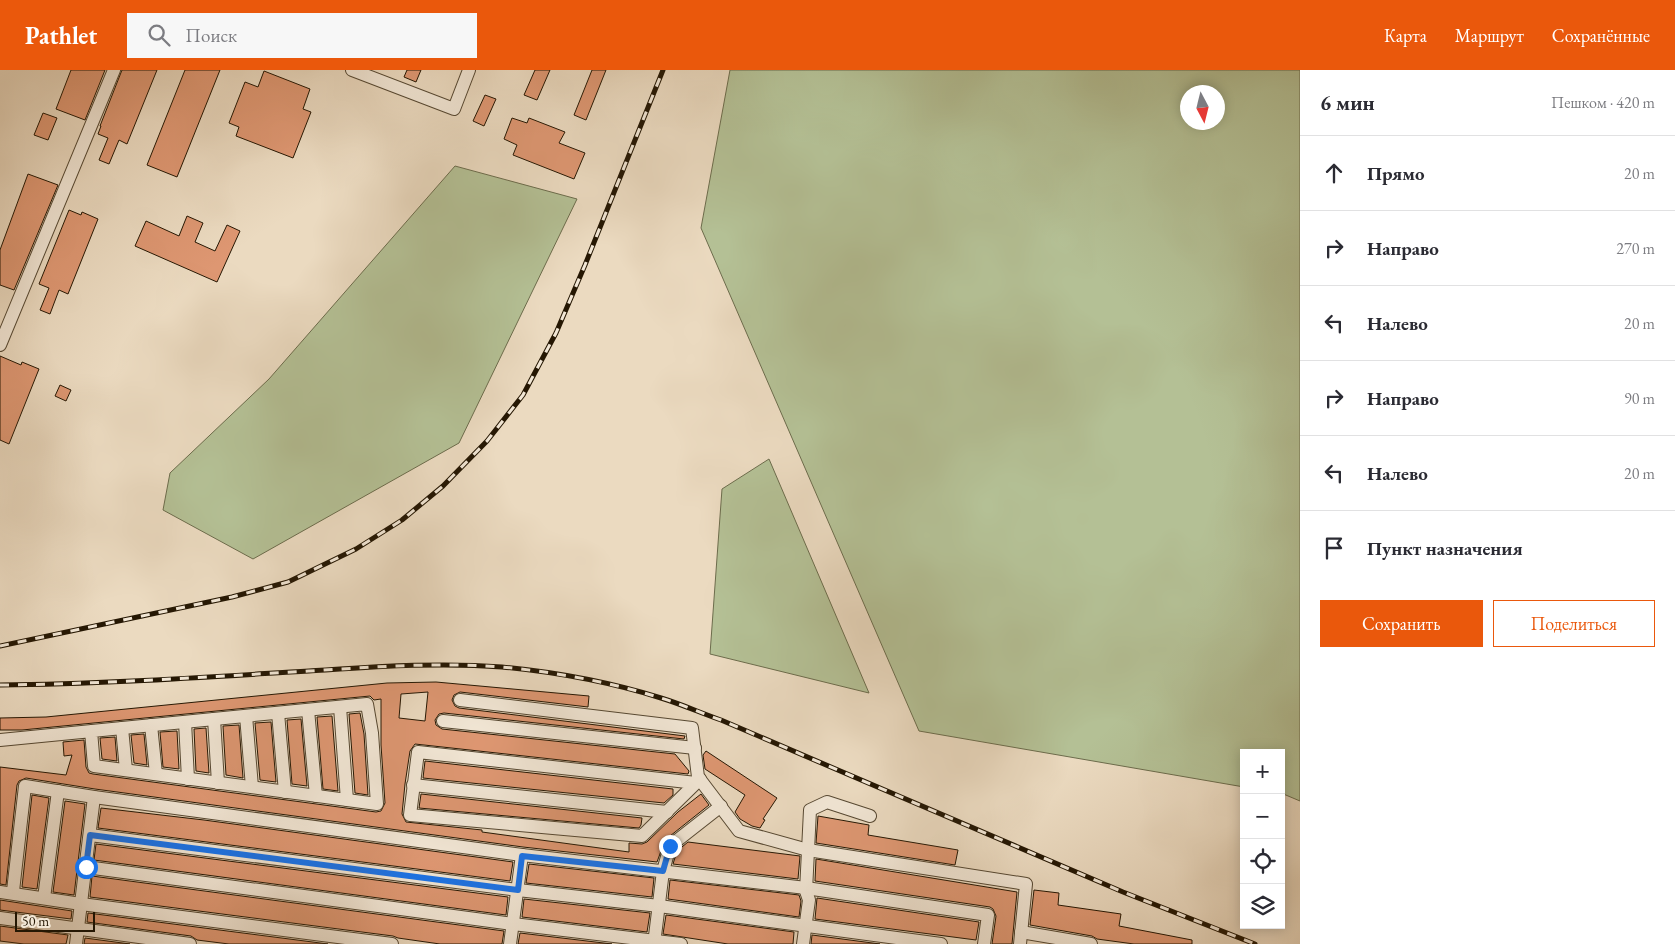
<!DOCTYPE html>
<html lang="ru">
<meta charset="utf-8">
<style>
body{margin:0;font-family:"EB Garamond",serif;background:#f7f7f7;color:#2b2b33}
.controls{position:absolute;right:15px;bottom:15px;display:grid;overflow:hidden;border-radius:0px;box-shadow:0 2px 12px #0003}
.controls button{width:45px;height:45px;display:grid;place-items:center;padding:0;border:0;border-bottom:1px solid #e1e1e2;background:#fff;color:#2b2b33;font:25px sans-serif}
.compass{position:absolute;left:1180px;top:15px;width:45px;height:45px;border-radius:50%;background:#fff;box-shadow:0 2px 12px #0003;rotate:173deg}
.scale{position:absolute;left:15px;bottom:12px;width:80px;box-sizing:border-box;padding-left:5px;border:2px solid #251703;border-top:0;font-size:14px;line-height:18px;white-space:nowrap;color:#251703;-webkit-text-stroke:4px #f2e7d6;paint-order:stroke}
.stop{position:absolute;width:15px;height:15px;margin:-11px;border:4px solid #1a73e8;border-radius:50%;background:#fff}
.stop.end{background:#1a73e8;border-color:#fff;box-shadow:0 1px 5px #0008}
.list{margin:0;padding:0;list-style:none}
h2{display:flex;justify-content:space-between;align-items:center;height:65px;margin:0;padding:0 20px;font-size:21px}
h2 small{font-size:16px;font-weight:400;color:#7c7c81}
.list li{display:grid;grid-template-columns:32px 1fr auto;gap:15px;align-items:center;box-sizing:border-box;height:75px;padding:0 20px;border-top:1px solid #e1e1e2}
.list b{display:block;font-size:19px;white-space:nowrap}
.list em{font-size:16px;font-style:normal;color:#7c7c81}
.actions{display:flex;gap:10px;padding:15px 20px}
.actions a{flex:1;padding:11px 0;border:1px solid #ea580c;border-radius:0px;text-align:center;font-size:18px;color:#ea580c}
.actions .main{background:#ea580c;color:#fff}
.icon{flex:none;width:28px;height:28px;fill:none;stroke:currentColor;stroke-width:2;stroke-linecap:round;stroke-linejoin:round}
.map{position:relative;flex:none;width:1300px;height:874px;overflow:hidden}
header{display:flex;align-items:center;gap:30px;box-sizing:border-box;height:70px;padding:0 25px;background:#ea580c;color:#fff}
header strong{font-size:24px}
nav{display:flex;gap:28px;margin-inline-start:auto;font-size:18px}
.search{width:350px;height:45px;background:#f7f7f7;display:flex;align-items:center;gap:12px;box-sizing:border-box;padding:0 18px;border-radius:0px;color:#7c7c81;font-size:19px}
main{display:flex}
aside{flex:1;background:#fff}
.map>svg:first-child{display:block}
</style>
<header>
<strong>Pathlet</strong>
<div class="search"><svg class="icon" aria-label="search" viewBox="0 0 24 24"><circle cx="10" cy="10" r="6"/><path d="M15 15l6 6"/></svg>Поиск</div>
<nav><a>Карта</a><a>Маршрут</a><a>Сохранённые</a></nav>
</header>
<main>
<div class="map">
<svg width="1300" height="874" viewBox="0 0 1300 874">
<rect width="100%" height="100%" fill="#ebdac0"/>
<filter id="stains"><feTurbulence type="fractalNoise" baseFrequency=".004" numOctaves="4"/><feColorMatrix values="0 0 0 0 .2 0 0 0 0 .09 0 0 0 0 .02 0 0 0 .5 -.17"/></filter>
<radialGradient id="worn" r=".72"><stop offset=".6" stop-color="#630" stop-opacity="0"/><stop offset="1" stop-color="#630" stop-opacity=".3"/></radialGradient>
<g fill="#b4c095" stroke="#6c6c4c" fill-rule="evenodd">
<path d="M730,0H1300V731L1281,723V683H1244V717L919,661L701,158ZM1218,22V52H1188V22Z"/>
<path d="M455,96L577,129L459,373L253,489L163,440L170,403L269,309Z"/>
<path d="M769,389L869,623L710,584L722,419Z"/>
</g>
<g fill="#de9772" stroke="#251703" fill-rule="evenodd">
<path d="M71,0H105L85,50L56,39Z"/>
<path d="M122,0H157L127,74L119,70L109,94L99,90L108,68L98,64L101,56H100Z"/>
<path d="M185,0H220L177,107L147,95Z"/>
<path d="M407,0H421L416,12L404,7Z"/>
<path d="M535,0H550L537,30L524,25Z"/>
<path d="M592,0H606L586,50L574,45Z"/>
<path d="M264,1L310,19L303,39L311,42L293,88L236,66L239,57L229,53L245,12L258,17Z"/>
<path d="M485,25L496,29L484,56L473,51Z"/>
<path d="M43,43L57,48L48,70L34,65Z"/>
<path d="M512,48L527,53L529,48L565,62L559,73L585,83L574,109L513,85L517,75L504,69Z"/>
<path d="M28,104L58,115L14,220L0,215V180Z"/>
<path d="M69,140L81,145L82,142L98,149L68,224L59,220L50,244L40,240L49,218L39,214Z"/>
<path d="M187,146L203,153L195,172L215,181L227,155L240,161L217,212L135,176L146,151L179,166Z"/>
<path d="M0,286L21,295L22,292L39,299L9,374L0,370Z"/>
<path d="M60,315L71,320L66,331L55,326Z"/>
<path d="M436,612L589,626L588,637L460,622L454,625L452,630L455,636L459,638L685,666L684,669L444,643L439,644L435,650L436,655L442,659L675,684L689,701L688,704L415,674L410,681L405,714L402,744L406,752L482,760V762L629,782V773L642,774L647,772L678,742L701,724L709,735L665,770L657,792L523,777L95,719L26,708L19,711L17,715L6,815L0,814V697L66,705L72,685L64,686L63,672L84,670L86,697L89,703L93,704L376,742L381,741L385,733L381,675V629L374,630L370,626L22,660H0V648L46,647L387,613ZM428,622L425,651L399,648L401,624Z"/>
<path d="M360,643L364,664L368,725L355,723L349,644Z"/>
<path d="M332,646L338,721L323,719L317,647Z"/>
<path d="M301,649L307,716L292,714L287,650Z"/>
<path d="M271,652L276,712L260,710L255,653Z"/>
<path d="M239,655L243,708L226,705L223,656Z"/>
<path d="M206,658L209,703L196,701L194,659Z"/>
<path d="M177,661L179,699L163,697L160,662Z"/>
<path d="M144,664L147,695L134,693L131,665Z"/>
<path d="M115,667L117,691L102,689L100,668Z"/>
<path d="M706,681L777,728L763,749L765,750L760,758L752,756L740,749L735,742L745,725L705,699L703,685Z"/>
<path d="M425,691L673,719V725L664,733L423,708Z"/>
<path d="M421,724L642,748L641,755L639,758L419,738Z"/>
<path d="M32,725L49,728L37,819L22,817Z"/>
<path d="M65,731L85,734L74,825L53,822Z"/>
<path d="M101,738L204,750L513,792L510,811L98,758Z"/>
<path d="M818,746L869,755L868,765L958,780L955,795L816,773Z"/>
<path d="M688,772L800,786L798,809L673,794L677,781Z"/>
<path d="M96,774L508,827L506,845L94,790Z"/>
<path d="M816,789L1017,822L1012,874H992L996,846L993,839L990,837L815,811Z"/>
<path d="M529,794L654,808L652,827L526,813Z"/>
<path d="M92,806L504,861L502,874H440L398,868L393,866L90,827Z"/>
<path d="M670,810L799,825L801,831L799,847L668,829Z"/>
<path d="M1034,820L1059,823L1058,835L1121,844L1119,856L1192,870V874H1134L1097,869L1092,866L1030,855Z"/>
<path d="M817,828L979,852L976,870L815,849Z"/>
<path d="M524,829L650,843L647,862L522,847Z"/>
<path d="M0,830L72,841L71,849L0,840Z"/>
<path d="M88,843L328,874H229L197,870L191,866L87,852Z"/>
<path d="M666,845L794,862L793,874H728L663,864Z"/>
<path d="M0,856L68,865L66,874H24L0,871Z"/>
<path d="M520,863L612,874H518Z"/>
<path d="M812,865L880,874H811Z"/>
<path d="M85,868L130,874H84Z"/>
</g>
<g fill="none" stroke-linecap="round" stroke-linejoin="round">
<g stroke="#564832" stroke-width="14">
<g id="minor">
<path d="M352,0L454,39L469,0"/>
<path d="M0,275L114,0"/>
<path d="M460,630L692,658L698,707L739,761L808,780L1026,814L1020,874"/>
<path d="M340,637L347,730"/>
<path d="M308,640L316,726"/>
<path d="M278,643L285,722"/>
<path d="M246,646L252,717"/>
<path d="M214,649L218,713"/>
<path d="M443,651L695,678"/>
<path d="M185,652L188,709"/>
<path d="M151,655L156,704"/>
<path d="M122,658L126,700"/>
<path d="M0,670L367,634L372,663L377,734L94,696L91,661"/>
<path d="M696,713L418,682L410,745L642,766L696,713L700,709"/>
<path d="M413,715L667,742"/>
<path d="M90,765L518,820L659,836L941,874"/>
<path d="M86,797L513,854L681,874"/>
<path d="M13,821L25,716L94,727L522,785L806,818L988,845L984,874"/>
<path d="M0,822L81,834L392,874"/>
<path d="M44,828L58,721"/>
<path d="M0,848L190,874"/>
<path d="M1021,862L1091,874"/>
<path d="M76,874L94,727"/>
<path d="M510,874L522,785"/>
<path d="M654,874L663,801L670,776L721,736"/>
<path d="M803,874L809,830L806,821L810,740L827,732L870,746"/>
</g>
</g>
<use href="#minor" stroke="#f2e7d6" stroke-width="12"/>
<g stroke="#251703" stroke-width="5">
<g id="rail">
<path d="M0,576L232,527L288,512L356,479L402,450L443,416L487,371L523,325L556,263L585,195L663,0"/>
<path d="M0,615C103,614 206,607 309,601C373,597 438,592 502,597C555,602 610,612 661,628C681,634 701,643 721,650L1123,822L1255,874"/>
</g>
</g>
<use href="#rail" stroke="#f2e7d6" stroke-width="3" stroke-dasharray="9" stroke-linecap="butt"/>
</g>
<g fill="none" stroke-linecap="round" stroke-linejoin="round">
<path stroke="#1a73e8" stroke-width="6" d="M86,797L90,765L518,820L522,786L663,801L670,776"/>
</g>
<rect width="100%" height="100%" filter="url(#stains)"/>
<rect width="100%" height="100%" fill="url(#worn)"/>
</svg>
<div class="controls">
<button>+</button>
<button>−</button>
<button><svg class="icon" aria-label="locate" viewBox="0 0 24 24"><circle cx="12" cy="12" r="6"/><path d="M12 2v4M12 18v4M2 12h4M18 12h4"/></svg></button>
<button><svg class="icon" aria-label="layers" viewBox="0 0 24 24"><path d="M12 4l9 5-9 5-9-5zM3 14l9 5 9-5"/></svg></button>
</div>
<svg class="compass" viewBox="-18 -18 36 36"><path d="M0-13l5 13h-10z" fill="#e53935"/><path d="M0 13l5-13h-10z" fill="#7c7c81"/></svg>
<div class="scale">50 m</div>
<div class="stop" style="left:86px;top:797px"></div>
<div class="stop end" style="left:670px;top:776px"></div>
</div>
<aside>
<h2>6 мин<small>Пешком · 420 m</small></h2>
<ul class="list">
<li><svg class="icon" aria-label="ahead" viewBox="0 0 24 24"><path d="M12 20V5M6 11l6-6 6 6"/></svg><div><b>Прямо</b></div><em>20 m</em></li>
<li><svg class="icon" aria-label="right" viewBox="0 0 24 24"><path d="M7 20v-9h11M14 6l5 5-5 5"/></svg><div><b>Направо</b></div><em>270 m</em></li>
<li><svg class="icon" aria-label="left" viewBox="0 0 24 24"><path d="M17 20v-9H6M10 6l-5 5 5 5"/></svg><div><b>Налево</b></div><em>20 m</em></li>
<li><svg class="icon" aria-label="right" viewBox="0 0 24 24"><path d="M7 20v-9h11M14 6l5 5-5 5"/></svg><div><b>Направо</b></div><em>90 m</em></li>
<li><svg class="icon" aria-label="left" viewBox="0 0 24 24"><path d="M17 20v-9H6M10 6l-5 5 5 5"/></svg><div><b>Налево</b></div><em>20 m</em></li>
<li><svg class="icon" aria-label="arrive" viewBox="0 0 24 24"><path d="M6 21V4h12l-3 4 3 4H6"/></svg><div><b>Пункт назначения</b></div></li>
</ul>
<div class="actions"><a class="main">Сохранить</a><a>Поделиться</a></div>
</aside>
</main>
